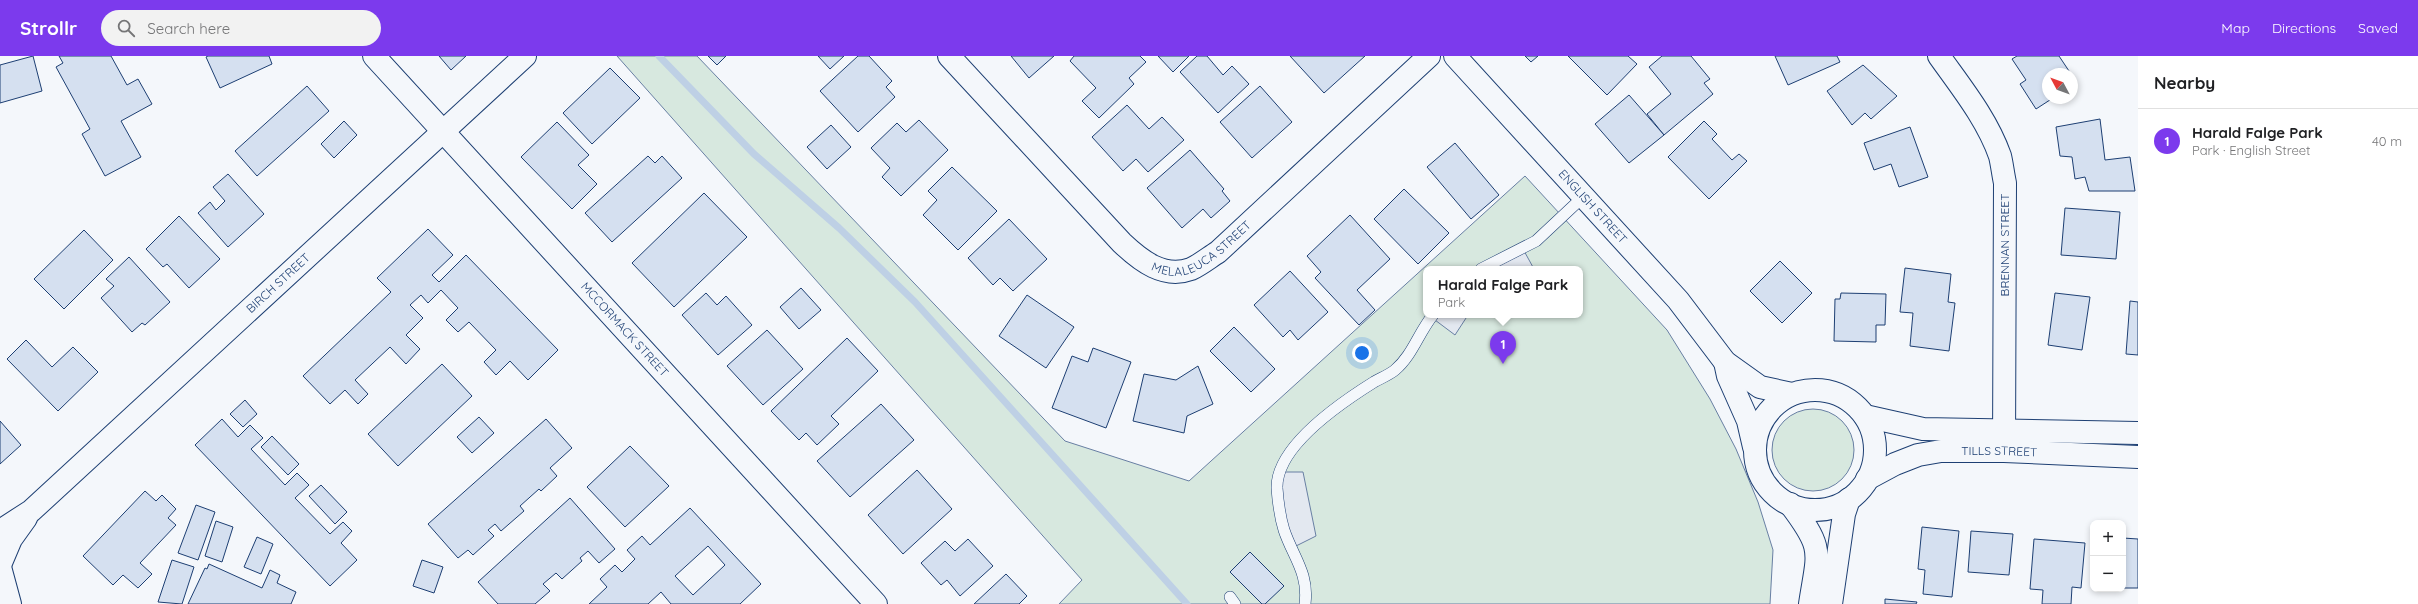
<!DOCTYPE html>
<meta charset="utf-8">
<style>
body{margin:0;font-family:Quicksand,sans-serif;background:#f2f2f2;color:#202124}
.controls{position:absolute;right:12px;bottom:12px;display:grid;overflow:hidden;border-radius:8px;box-shadow:0 2px 6px #0003}
.controls button{width:36px;height:36px;display:grid;place-items:center;padding:0;border:0;border-bottom:1px solid #e0e0e0;background:#fff;color:#202124;font:20px sans-serif}
.compass{position:absolute;left:2042px;top:12px;width:36px;height:36px;border-radius:50%;background:#fff;box-shadow:0 2px 6px #0003;rotate:311deg}
.you{position:absolute;left:1362px;top:297px;width:14px;height:14px;margin:-10px;border:3px solid #fff;border-radius:50%;background:#1a73e8;box-shadow:0 0 0 6px #1a73e833}
.badge{display:grid;place-items:center;width:26px;height:26px;border-radius:50%;background:#7c3aed;color:#fff;font-size:13px;font-weight:700}
.pin{position:absolute;translate:-50% -33px;filter:drop-shadow(0 1px 2px #0008)}
.pin::after{content:'';position:absolute;top:21px;width:14px;height:12px;background:inherit;clip-path:polygon(0 0,100% 0,50% 100%)}
.popup{position:absolute;left:1423px;top:210px;width:160px;height:52px;box-sizing:border-box;display:grid;place-content:center;border-radius:8px;background:#fff;filter:drop-shadow(0 1px 3px #0005);font-size:13px;white-space:nowrap;color:#757577}
.popup b{font-size:15px;color:#202124}
.popup::after{content:'';position:absolute;left:50%;top:100%;margin-left:-8px;border:8px solid transparent;border-top-color:#fff}
.list{margin:0;padding:0;list-style:none}
h2{display:flex;justify-content:space-between;align-items:center;height:52px;margin:0;padding:0 16px;font-size:17px}
h2 small{font-size:13px;font-weight:400;color:#757577}
.list li{display:grid;grid-template-columns:26px 1fr auto;gap:12px;align-items:center;box-sizing:border-box;height:64px;padding:0 16px;border-top:1px solid #e0e0e0}
.list b{display:block;font-size:15px;white-space:nowrap}
.list p{margin:0;font-size:13px;white-space:nowrap;color:#757577}
.list em{font-size:13px;font-style:normal;color:#757577}
.icon{flex:none;width:22px;height:22px;fill:none;stroke:currentColor;stroke-width:2;stroke-linecap:round;stroke-linejoin:round}
.map{position:relative;flex:none;width:2138px;height:548px;overflow:hidden}
header{display:flex;align-items:center;gap:24px;box-sizing:border-box;height:56px;padding:0 20px;background:#7c3aed;color:#fff}
header strong{font-size:19px}
nav{display:flex;gap:22px;margin-inline-start:auto;font-size:14px}
.search{width:280px;height:36px;background:#f2f2f2;display:flex;align-items:center;gap:10px;box-sizing:border-box;padding:0 14px;border-radius:22px;color:#757577;font-size:15px}
main{display:flex}
aside{flex:1;background:#fff}
.map>svg:first-child{display:block}
</style>
<header>
<strong>Strollr</strong>
<div class="search"><svg class="icon" aria-label="search" viewBox="0 0 24 24"><circle cx="10" cy="10" r="6"/><path d="M15 15l6 6"/></svg>Search here</div>
<nav><a>Map</a><a>Directions</a><a>Saved</a></nav>
</header>
<main>
<div class="map">
<svg width="2138" height="548" viewBox="0 0 2138 548">
<rect width="100%" height="100%" fill="#f4f7fb"/>
<g fill="#d7e8df" stroke="#687fa3" fill-rule="evenodd">
<path d="M617,0H697L1065,385L1189,425L1525,120L1667,274L1710,343L1736,393L1758,446L1773,494L1770,548H1059L1082,524ZM1426,213H1580V259H1426Z"/>
<circle cx="1813" cy="394" r="41"/>
</g>
<g fill="#e3e8f0" stroke="#687fa3">
<path d="M1523,193L1534,213H1481Z"/>
<path d="M1433,259H1468L1455,279L1431,261Z"/>
<path d="M1280,416H1303L1316,480L1292,492L1285,475Z"/>
</g>
<g fill="none" stroke-linecap="round" stroke-linejoin="round">
<path stroke="#bed0e5" stroke-width="7" d="M659,0L754,98L839,172L915,246L1187,548"/>
</g>
<g fill="#d5e0f0" stroke="#1d3f73" fill-rule="evenodd">
<path d="M33,0L42,35L0,47V9Z"/>
<path d="M59,0H111L127,29L138,23L152,48L121,65L141,101L105,120L82,78L90,73L56,11L63,7Z"/>
<path d="M208,0H269L272,8L220,32L206,1Z"/>
<path d="M439,0H466L451,14Z"/>
<path d="M708,0H726L717,9Z"/>
<path d="M818,0H844L830,13Z"/>
<path d="M858,0H869L892,25L886,31L895,41L858,76L820,35Z"/>
<path d="M1011,0H1054L1029,22Z"/>
<path d="M1074,0H1140L1146,6L1129,22L1134,28L1099,62L1082,45L1096,32L1070,5Z"/>
<path d="M1158,0H1189L1173,16Z"/>
<path d="M1197,0H1207L1223,19L1232,10L1249,28L1218,57L1180,16Z"/>
<path d="M1290,0H1365L1324,37Z"/>
<path d="M1525,0H1538L1531,6Z"/>
<path d="M1568,0H1628L1637,8L1607,39Z"/>
<path d="M1662,0H1691L1710,23L1704,27L1713,38L1664,79L1647,58L1671,38L1649,11Z"/>
<path d="M1775,0H1837L1840,6L1788,29Z"/>
<path d="M2017,0H2059L2071,18H2048V42H2053L2036,53L2020,28L2026,24L2012,3Z"/>
<path d="M1863,9L1897,40L1871,63L1865,57L1852,69L1827,35Z"/>
<path d="M610,12L640,42L592,88L563,57Z"/>
<path d="M307,30L329,55L257,120L235,95Z"/>
<path d="M1260,30L1292,66L1252,102L1220,66Z"/>
<path d="M1629,39L1664,79L1629,107L1595,68Z"/>
<path d="M1127,49L1149,73L1162,61L1184,84L1148,116L1136,103L1123,115L1092,81Z"/>
<path d="M2100,63L2105,104L2130,101L2135,135H2089L2085,121L2075,123L2072,101L2060,100L2056,71Z"/>
<path d="M919,64L948,94L901,140L882,121L890,112L871,92L897,67L906,76Z"/>
<path d="M344,65L357,79L334,102L321,88Z"/>
<path d="M1704,65L1717,78L1712,83L1732,104L1739,98L1747,105L1709,143L1668,101Z"/>
<path d="M557,66L589,99L578,109L597,128L572,153L521,101Z"/>
<path d="M831,69L851,91L827,113L807,91Z"/>
<path d="M1910,71L1928,121L1899,131L1891,108L1874,114L1864,87Z"/>
<path d="M1455,87L1499,139L1471,163L1427,111Z"/>
<path d="M1190,94L1224,133L1222,135L1230,145L1211,162L1203,153L1182,172L1147,132Z"/>
<path d="M648,100L655,107L662,100L682,122L612,186L585,157Z"/>
<path d="M952,111L997,155L958,194L923,159L937,144L928,135Z"/>
<path d="M228,118L264,158L228,191L198,157L210,146L216,154L225,145L213,131Z"/>
<path d="M1404,133L1449,177L1418,208L1374,163Z"/>
<path d="M704,137L747,181L674,251L632,207Z"/>
<path d="M2065,152L2120,156L2116,203L2061,199Z"/>
<path d="M1350,159L1390,203L1357,234L1375,254L1359,269L1315,222L1321,216L1307,200Z"/>
<path d="M179,160L220,203L189,232L167,208L163,211L146,193Z"/>
<path d="M1009,163L1047,203L1013,235L1000,222L993,229L968,202Z"/>
<path d="M428,173L453,199L432,219L439,226L466,199L558,294L528,324L510,305L496,319L484,306L496,294L469,266L458,276L446,264L458,252L441,234L428,247L421,239L410,249L423,262L406,279L420,293L406,308L390,291L355,324L368,338L358,348L345,334L330,348L303,320L391,236L377,222Z"/>
<path d="M84,174L113,204L64,253L34,223Z"/>
<path d="M129,201L170,246L145,269L142,267L132,276L101,242L114,230L106,223Z"/>
<path d="M1780,205L1812,237L1782,267L1750,235Z"/>
<path d="M1905,212L1951,218L1948,246L1955,247L1949,295L1910,290L1913,257L1900,256Z"/>
<path d="M1290,215L1328,256L1298,284L1290,274L1283,281L1254,249Z"/>
<path d="M801,232L821,254L799,273L780,251Z"/>
<path d="M706,237L717,249L726,240L752,269L718,299L682,259Z"/>
<path d="M1841,237L1886,238L1885,269H1876V286L1834,285L1835,243H1840Z"/>
<path d="M2055,237L2090,241L2082,294L2048,289Z"/>
<path d="M1027,239L1074,271L1046,312L999,280Z"/>
<path d="M2130,245L2138,246V299L2126,298Z"/>
<path d="M1234,271L1275,313L1251,336L1210,295Z"/>
<path d="M767,274L803,313L763,349L727,310Z"/>
<path d="M847,282L878,315L831,360L839,368L817,389L806,377L799,384L771,355Z"/>
<path d="M26,284L52,311L73,291L98,316L58,355L7,303Z"/>
<path d="M1093,292L1131,306L1106,372L1052,352L1072,300L1088,306Z"/>
<path d="M442,308L472,340L398,410L368,378Z"/>
<path d="M1198,310L1213,348L1187,360L1184,377L1133,365L1144,318L1176,324Z"/>
<path d="M245,344L257,358L243,371L230,358Z"/>
<path d="M881,348L914,384L850,441L817,405Z"/>
<path d="M479,361L494,377L472,397L457,381Z"/>
<path d="M222,363L238,381L250,369L263,382L251,393L285,429L297,417L309,429L295,442L330,478L343,466L352,475L341,487L357,504L330,530L195,389Z"/>
<path d="M546,363L572,392L550,412L557,420L541,435L539,433L520,450L524,455L501,475L495,468L488,474L494,480L473,499L468,494L458,502L428,468Z"/>
<path d="M0,365L21,389L0,408Z"/>
<path d="M272,380L299,408L288,419L261,391Z"/>
<path d="M630,390L669,430L625,471L587,431Z"/>
<path d="M917,414L952,453L903,498L868,459Z"/>
<path d="M321,429L347,456L335,468L309,440Z"/>
<path d="M145,435L156,445L162,439L176,453L168,462L176,469L140,507L152,518L138,532L123,519L113,529L83,500Z"/>
<path d="M570,442L615,493L599,507L588,495L580,502L582,505L562,523L556,517L543,528L550,535L535,548H498L478,526Z"/>
<path d="M196,449L215,456L198,504L178,497Z"/>
<path d="M690,452L761,528L740,548H671L661,536L648,548H589L607,531L600,523L615,509L622,516L635,503L627,494L642,480L650,489ZM708,490L725,509L693,539L675,520Z"/>
<path d="M216,465L233,471L222,506L205,500Z"/>
<path d="M1922,471L1959,475L1952,541L1923,538L1925,514L1918,513Z"/>
<path d="M1971,475L2013,478L2009,519L1968,516Z"/>
<path d="M257,481L273,488L261,518L244,511Z"/>
<path d="M2123,482L2138,483V532H2123Z"/>
<path d="M968,483L993,510L960,540L947,524L941,529L921,507L945,485L955,495Z"/>
<path d="M2034,483L2085,487L2081,532L2072,531L2071,548H2042L2043,534L2030,533Z"/>
<path d="M1250,496L1284,530L1265,548H1262L1230,516Z"/>
<path d="M172,504L194,511L182,548L158,546Z"/>
<path d="M422,504L443,511L434,537L413,530Z"/>
<path d="M209,508L262,532L270,514L280,519L277,527L296,536L291,548H188L205,512L207,513Z"/>
<path d="M1006,518L1027,540L1019,548H974Z"/>
<path d="M1885,543L1917,546L1916,548H1885Z"/>
</g>
<g fill="none" stroke-linecap="round" stroke-linejoin="round">
<g stroke="#1d3f73" stroke-width="12">
<g id="lane">
<path d="M1481,213L1536,185L1584,140"/>
<path d="M1230,541L1235,548"/>
<path d="M1305,548C1309,517 1293,501 1284,474C1280,461 1278,446 1277,432C1276,390 1342,346 1374,326C1381,322 1389,319 1395,314C1412,300 1419,276 1433,259"/>
</g>
</g>
<g stroke="#1d3f73" stroke-width="24">
<g id="street">
<path id="s1" d="M374,0L876,548"/>
<path id="s2" d="M949,0L1122,187C1141,205 1164,223 1191,213C1200,209 1210,201 1218,196L1429,0"/>
<path d="M1939,0C1961,31 1987,63 2000,100C2002,108 2003,118 2005,127L2004,394"/>
<path id="s3" d="M0,475L31,455L525,0"/>
<path d="M0,509L11,483L26,462"/>
<path d="M0,511L10,548"/>
</g>
</g>
<g stroke="#1d3f73" stroke-width="24">
<g id="secondary">
<path id="s4" d="M1455,0L1678,244L1725,306L1760,331L1792,338"/>
<path d="M1725,306L1728,320L1748,365L1754,391"/>
<circle cx="1815" cy="394" r="60"/>
<path d="M1865,360L1923,373L2138,377"/>
<path id="s5" d="M1867,423L1895,408L1918,399L1941,395H2004L2138,401"/>
<path d="M1790,448C1825,494 1818,495 1810,548"/>
<path d="M1831,548L1844,458L1849,443"/>
</g>
</g>
<g stroke="#1d3f73" stroke-width="24">
<path id="primary" d="M0,545L7,548"/>
</g>
<use href="#lane" stroke="#f4f7fb" stroke-width="11"/>
<use href="#street" stroke="#f4f7fb" stroke-width="22"/>
<use href="#secondary" stroke="#f4f7fb" stroke-width="22"/>
<use href="#primary" stroke="#f4f7fb" stroke-width="22"/>
</g>
<g text-anchor="middle" stroke-width="3" stroke-linejoin="round" paint-order="stroke">
<g font-size="12" fill="#1d3f73" stroke="#f4f7fb">
<text dy="4" stroke="none"><textPath href="#s4" startOffset="204">ENGLISH STREET</textPath></text>
<text dy="4" stroke="none"><textPath href="#s2" startOffset="350">MELALEUCA STREET</textPath></text>
<text transform="translate(2005 189) rotate(-90)" y="4">BRENNAN STREET</text>
<text dy="4" stroke="none"><textPath href="#s3" startOffset="373">BIRCH STREET</textPath></text>
<text dy="4" stroke="none"><textPath href="#s1" startOffset="371">MCCORMACK STREET</textPath></text>
<text dy="4" stroke="none"><textPath href="#s5" startOffset="138">TILLS STREET</textPath></text>
</g>
</g>
</svg>
<div class="controls">
<button>+</button>
<button>−</button>
</div>
<svg class="compass" viewBox="-18 -18 36 36"><path d="M0-13l5 13h-10z" fill="#e53935"/><path d="M0 13l5-13h-10z" fill="#757577"/></svg>
<div class="you"></div>
<div class="pin badge" style="left:1503px;top:308px">1</div>
<div class="popup"><b>Harald Falge Park</b>Park</div>
</div>
<aside>
<h2>Nearby<small></small></h2>
<ul class="list">
<li><span class="badge">1</span><div><b>Harald Falge Park</b><p>Park · English Street</p></div><em>40 m</em></li>
</ul>
</aside>
</main>
